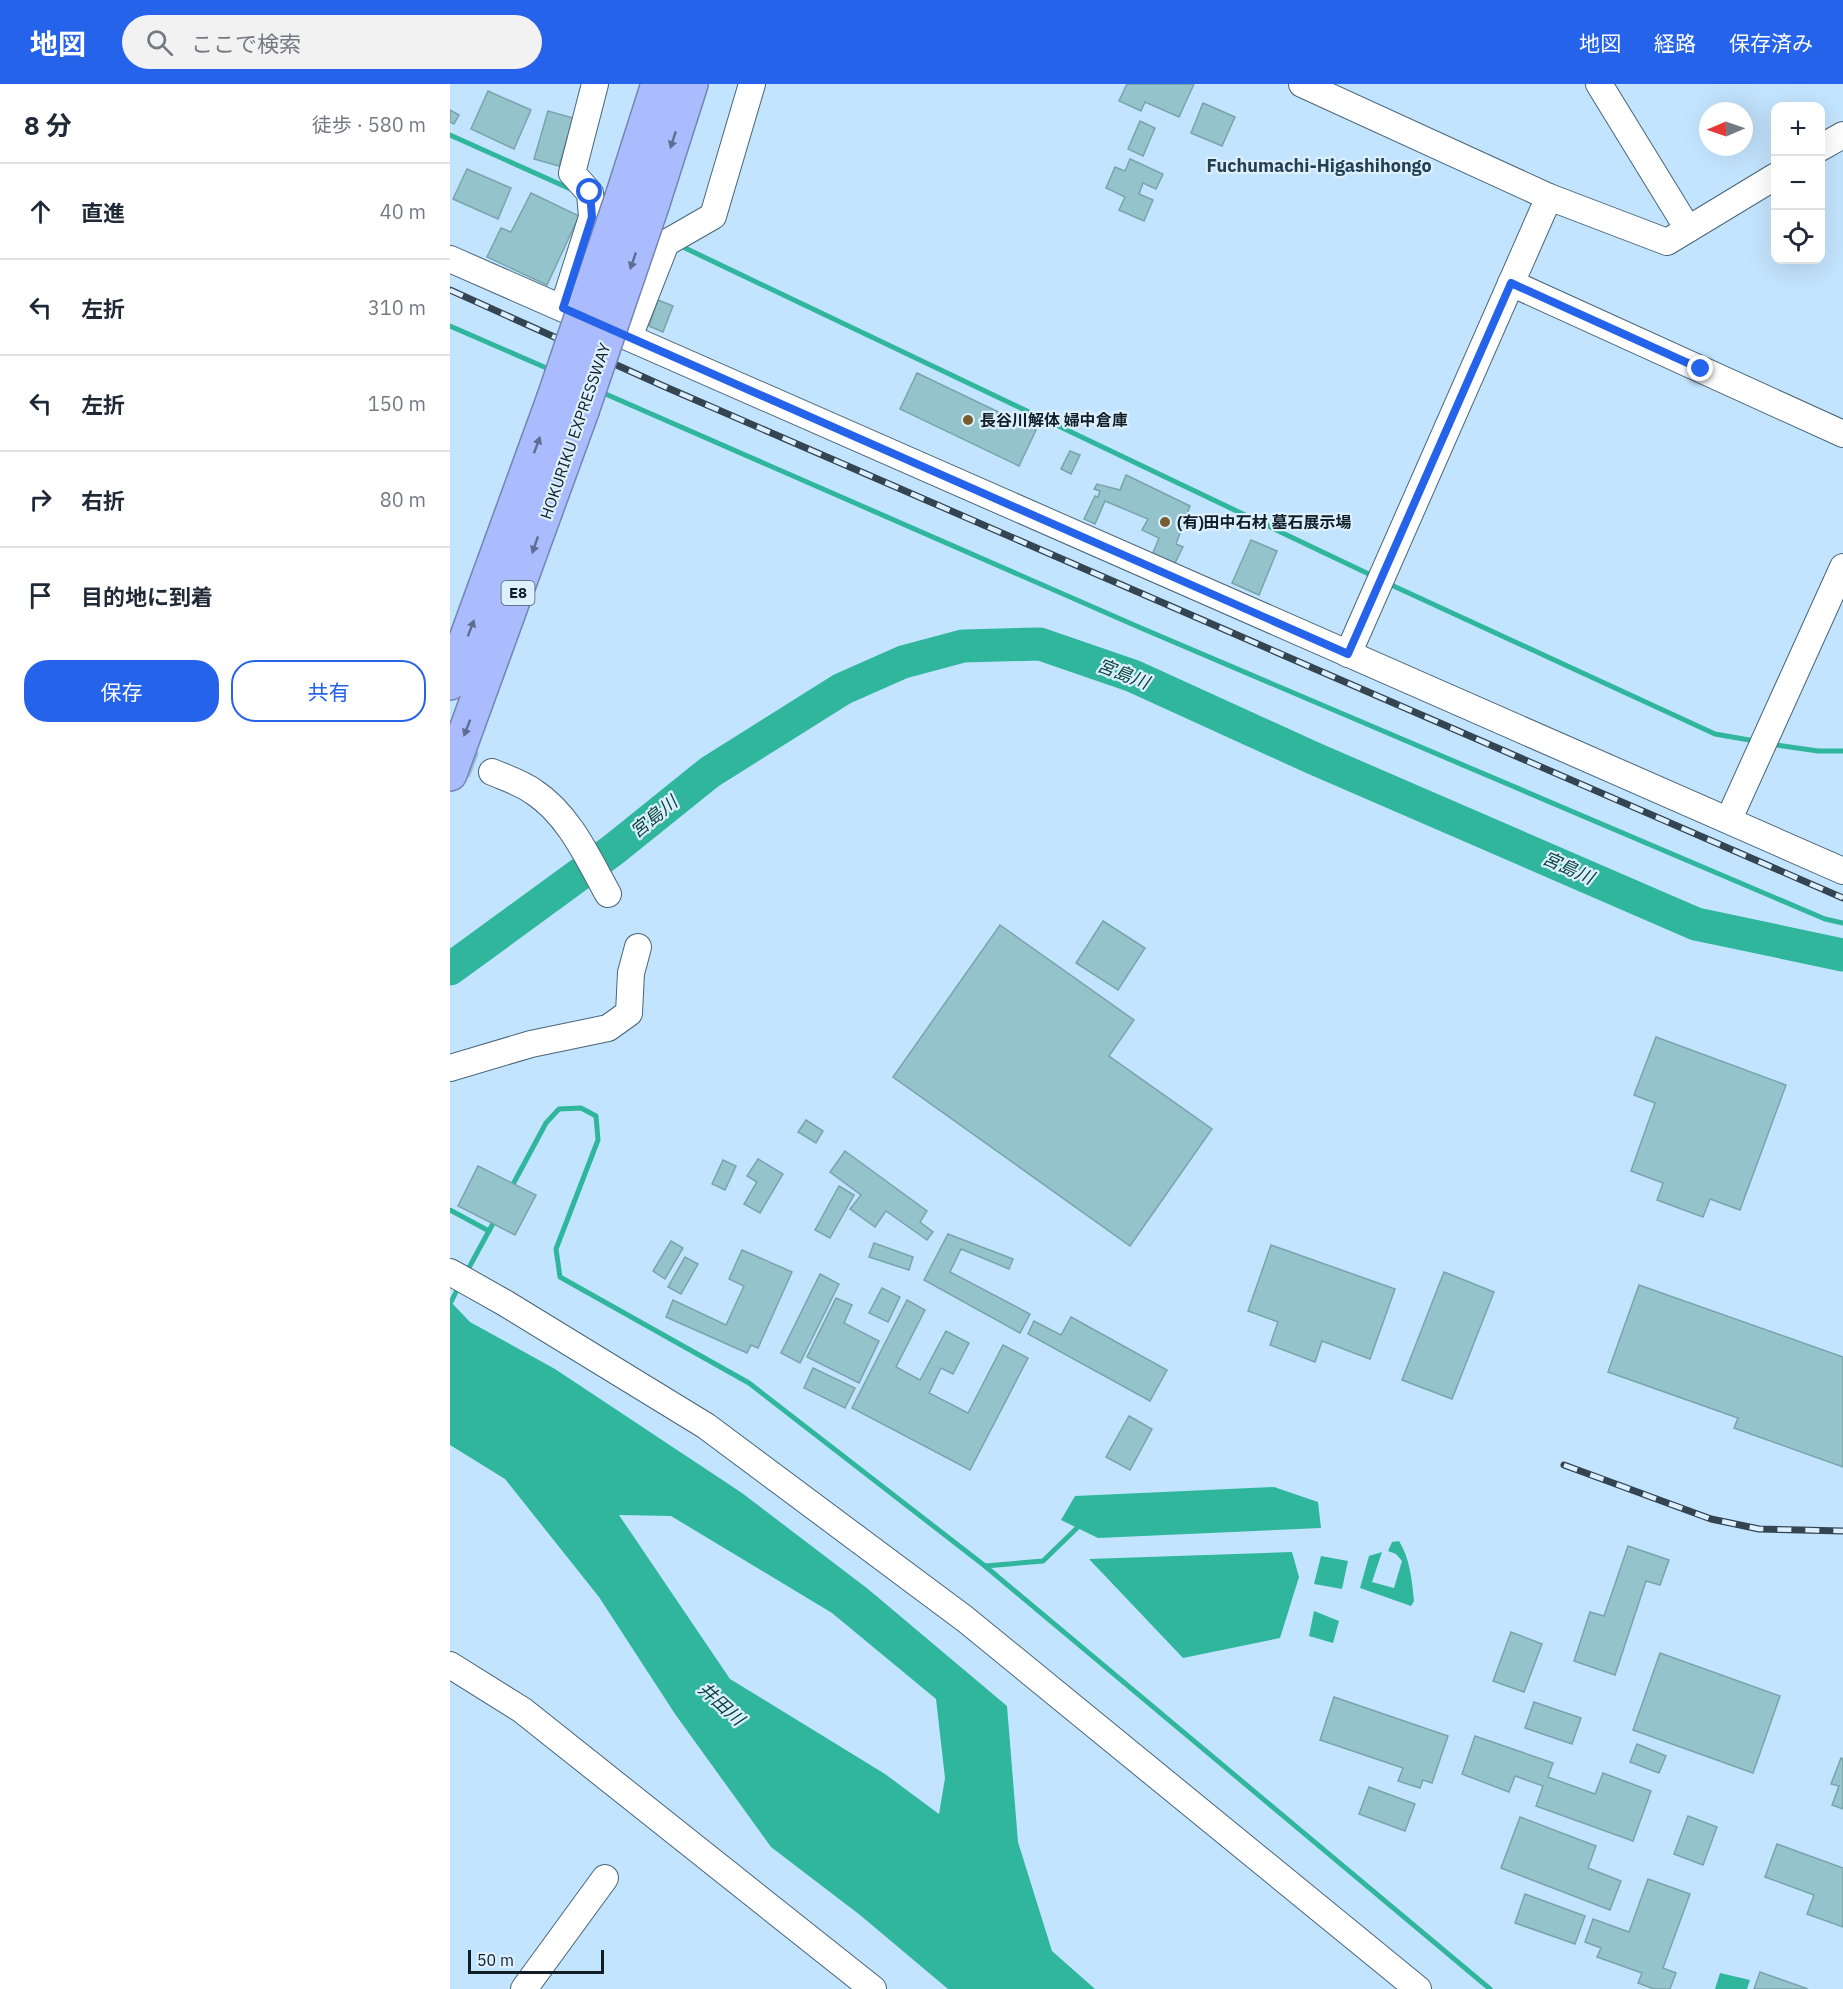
<!DOCTYPE html>
<html lang="ja">
<meta charset="utf-8">
<style>
body{margin:0;font-family:"IBM Plex Sans","Noto Sans JP",sans-serif;background:#f2f2f3;color:#1f2937}
.controls{position:absolute;right:18px;top:18px;display:grid;overflow:hidden;border-radius:12px;box-shadow:0 6px 24px #0002}
.controls button{width:54px;height:54px;display:grid;place-items:center;padding:0;border:0;border-bottom:2px solid #e0e1e3;background:#fff;color:#1f2937;font:30px sans-serif}
.compass{position:absolute;left:1249px;top:18px;width:54px;height:54px;border-radius:50%;background:#fff;box-shadow:0 6px 24px #0002;rotate:268deg}
.scale{position:absolute;left:18px;bottom:15px;width:136px;box-sizing:border-box;padding-left:6px;border:3px solid #111e26;border-top:0;font-size:16px;line-height:21px;white-space:nowrap;color:#111e26;-webkit-text-stroke:4px #dcf0ff;paint-order:stroke}
.stop{position:absolute;width:18px;height:18px;margin:-14px;border:4px solid #2563eb;border-radius:50%;background:#fff}
.stop.end{background:#2563eb;border-color:#fff;box-shadow:0 2px 6px #0008}
.list{margin:0;padding:0;list-style:none}
h2{display:flex;justify-content:space-between;align-items:center;height:78px;margin:0;padding:0 24px;font-size:26px}
h2 small{font-size:20px;font-weight:400;color:#747a83}
.list li{display:grid;grid-template-columns:39px 1fr auto;gap:18px;align-items:center;box-sizing:border-box;height:96px;padding:0 24px;border-top:2px solid #e0e1e3}
.list b{display:block;font-size:22px;white-space:nowrap}
.list em{font-size:20px;font-style:normal;color:#747a83}
.actions{display:flex;gap:12px;padding:18px 24px}
.actions a{flex:1;padding:14px 0;border:2px solid #2563eb;border-radius:24px;text-align:center;font-size:21px;color:#2563eb}
.actions .main{background:#2563eb;color:#fff}
.icon{flex:none;width:33px;height:33px;fill:none;stroke:currentColor;stroke-width:2;stroke-linecap:round;stroke-linejoin:round}
.map{position:relative;flex:none;width:1393px;height:1905px;overflow:hidden}
header{display:flex;align-items:center;gap:36px;box-sizing:border-box;height:84px;padding:0 30px;background:#2563eb;color:#fff}
header strong{font-size:28px}
nav{display:flex;gap:33px;margin-inline-start:auto;font-size:21px}
.search{width:420px;height:54px;background:#f2f2f3;display:flex;align-items:center;gap:15px;box-sizing:border-box;padding:0 21px;border-radius:33px;color:#747a83;font-size:22px}
main{display:flex}
aside{flex:1;background:#fff}
.map>svg:first-child{display:block}
</style>
<header>
<strong>地図</strong>
<div class="search"><svg class="icon" aria-label="search" viewBox="0 0 24 24"><circle cx="10" cy="10" r="6"/><path d="M15 15l6 6"/></svg>ここで検索</div>
<nav><a>地図</a><a>経路</a><a>保存済み</a></nav>
</header>
<main>
<aside>
<h2>8 分<small>徒歩 · 580 m</small></h2>
<ul class="list">
<li><svg class="icon" aria-label="ahead" viewBox="0 0 24 24"><path d="M12 20V5M6 11l6-6 6 6"/></svg><div><b>直進</b></div><em>40 m</em></li>
<li><svg class="icon" aria-label="left" viewBox="0 0 24 24"><path d="M17 20v-9H6M10 6l-5 5 5 5"/></svg><div><b>左折</b></div><em>310 m</em></li>
<li><svg class="icon" aria-label="left" viewBox="0 0 24 24"><path d="M17 20v-9H6M10 6l-5 5 5 5"/></svg><div><b>左折</b></div><em>150 m</em></li>
<li><svg class="icon" aria-label="right" viewBox="0 0 24 24"><path d="M7 20v-9h11M14 6l5 5-5 5"/></svg><div><b>右折</b></div><em>80 m</em></li>
<li><svg class="icon" aria-label="arrive" viewBox="0 0 24 24"><path d="M6 21V4h12l-3 4 3 4H6"/></svg><div><b>目的地に到着</b></div></li>
</ul>
<div class="actions"><a class="main">保存</a><a>共有</a></div>
</aside>
<div class="map">
<svg width="1393" height="1905" viewBox="0 0 1393 1905">
<rect width="100%" height="100%" fill="#c3e4fe"/>
<g fill="#30b69d" fill-rule="evenodd">
<path d="M0,1217L20,1238L105,1285L292,1409L418,1505L557,1622L568,1758L602,1867L645,1905H498L410,1831L321,1763L225,1630L149,1513L55,1395L0,1361ZM169,1431L221,1432L382,1529L486,1615L495,1694L489,1730L435,1690L280,1595Z"/>
<path d="M824,1403L868,1418L871,1444L648,1454L611,1436L625,1412Z"/>
<path d="M949,1457C960,1474 962,1497 964,1517L961,1522L910,1504L919,1472L932,1468L922,1498L944,1504L952,1477L946,1470L938,1467L942,1458Z"/>
<path d="M842,1468L849,1493L830,1554L733,1574L639,1475Z"/>
<path d="M871,1472L898,1477L892,1505L864,1500Z"/>
<path d="M864,1527L889,1537L883,1559L859,1552Z"/>
<path d="M1270,1889L1300,1896L1297,1905H1265Z"/>
</g>
<g fill="none" stroke-linecap="round" stroke-linejoin="round">
<g stroke="#30b69d" stroke-width="5">
<path d="M0,51L125,107"/>
<path d="M229,158L235,164L923,492"/>
<path d="M0,242L101,286"/>
<path d="M151,308L691,544L1375,835L1393,839"/>
<path d="M937,499L1265,650L1305,657"/>
<path d="M1320,660L1368,667H1393"/>
<path d="M61,1104L96,1039L109,1025L131,1024L146,1032L148,1056L106,1165L110,1193L299,1299L535,1482L1040,1905"/>
<path d="M0,1126L39,1147"/>
<path d="M16,1189L46,1134"/>
<path d="M1,1218L9,1202"/>
<path d="M535,1482L593,1477L627,1444"/>
</g>
<path stroke="#30b69d" stroke-width="33" d="M0,885L163,766L260,688L392,605L453,578L513,562L590,560L683,592L863,674L1246,840L1393,871"/>
</g>
<g fill="#95c3cb" stroke="#78a4ac" stroke-width="1.5">
<path d="M677,0H744L729,33L695,18L691,27L669,17Z"/>
<path d="M38,7L81,26L64,65L21,45Z"/>
<path d="M753,19L785,33L772,62L741,49Z"/>
<path d="M0,26L9,31L4,40L0,38Z"/>
<path d="M98,27L123,34L109,82L84,75Z"/>
<path d="M690,37L705,44L693,72L678,65Z"/>
<path d="M680,75L713,90L706,105L693,99L689,110L703,116L694,137L669,126L675,113L656,104L665,83L675,87Z"/>
<path d="M17,85L61,104L48,135L3,115Z"/>
<path d="M81,109L129,132L97,201L37,173L51,144L61,148Z"/>
<path d="M208,216L223,222L213,248L199,242Z"/>
<path d="M467,289L586,346L569,382L450,325Z"/>
<path d="M620,367L630,371L621,390L611,385Z"/>
<path d="M676,391L740,422L726,460L733,463L724,481L702,471L709,454L692,446L698,435L655,417L645,440L634,435L645,412L648,413L650,407L644,405L647,400L670,406Z"/>
<path d="M801,456L827,467L809,511L782,499Z"/>
<path d="M653,837L695,864L668,906L626,879Z"/>
<path d="M550,841L684,936L659,972L762,1045L680,1162L443,993Z"/>
<path d="M1206,953L1336,1001L1290,1126L1260,1115L1253,1133L1207,1116L1213,1099L1181,1087L1205,1019L1184,1011Z"/>
<path d="M356,1036L373,1047L366,1059L348,1048Z"/>
<path d="M395,1067L477,1127L470,1138L483,1148L477,1156L436,1127L425,1143L400,1125L411,1111L380,1088Z"/>
<path d="M308,1075L333,1090L310,1129L294,1120L307,1098L297,1092Z"/>
<path d="M273,1076L286,1082L275,1106L262,1100Z"/>
<path d="M28,1082L86,1111L65,1151L8,1122Z"/>
<path d="M389,1102L404,1111L380,1154L365,1146Z"/>
<path d="M498,1150L563,1175L559,1185L511,1165L500,1188L580,1230L570,1249L474,1196Z"/>
<path d="M221,1157L233,1164L215,1195L203,1187Z"/>
<path d="M424,1159L463,1173L459,1186L419,1173Z"/>
<path d="M821,1161L945,1205L920,1275L872,1257L865,1278L820,1261L828,1238L798,1227Z"/>
<path d="M292,1166L342,1188L308,1264L301,1261L297,1269L216,1233L223,1216L276,1241L294,1202L279,1195Z"/>
<path d="M235,1173L248,1180L231,1210L218,1203Z"/>
<path d="M994,1188L1044,1208L1002,1315L952,1296Z"/>
<path d="M370,1190L389,1200L350,1279L331,1269Z"/>
<path d="M1189,1201L1393,1273V1383L1284,1344L1288,1334L1158,1288Z"/>
<path d="M432,1204L450,1213L438,1238L419,1229Z"/>
<path d="M386,1214L402,1221L394,1239L429,1257L409,1299L357,1273Z"/>
<path d="M457,1216L475,1226L446,1283L470,1296L496,1247L519,1259L503,1290L491,1284L479,1309L518,1329L553,1261L578,1274L520,1386L402,1324Z"/>
<path d="M621,1233L717,1286L700,1317L578,1250L584,1237L611,1251Z"/>
<path d="M363,1284L405,1304L395,1324L354,1304Z"/>
<path d="M679,1332L702,1345L680,1386L656,1373Z"/>
<path d="M1178,1462L1219,1476L1210,1501L1196,1497L1165,1591L1124,1577L1140,1528L1154,1532Z"/>
<path d="M1061,1548L1092,1560L1074,1608L1043,1597Z"/>
<path d="M1210,1569L1330,1612L1303,1689L1183,1646Z"/>
<path d="M884,1613L998,1652L982,1699L973,1696L970,1704L948,1697L953,1684L870,1656Z"/>
<path d="M1084,1618L1131,1634L1122,1660L1075,1644Z"/>
<path d="M1025,1652L1103,1679L1098,1693L1145,1710L1153,1689L1201,1707L1183,1757L1086,1722L1093,1702L1065,1692L1059,1708L1012,1690Z"/>
<path d="M1187,1660L1216,1672L1209,1689L1180,1678Z"/>
<path d="M1391,1674L1393,1675V1725L1382,1721L1389,1702L1381,1700Z"/>
<path d="M919,1703L965,1720L955,1747L909,1730Z"/>
<path d="M1238,1732L1267,1743L1253,1781L1224,1770Z"/>
<path d="M1070,1733L1146,1762L1138,1784L1171,1797L1160,1826L1051,1784Z"/>
<path d="M1327,1760L1393,1784V1843L1357,1830L1364,1811L1315,1793Z"/>
<path d="M1198,1795L1240,1810L1213,1884L1226,1889L1220,1905H1204L1188,1899L1192,1889L1147,1873L1151,1864L1135,1858L1143,1835L1179,1848Z"/>
<path d="M1075,1810L1135,1832L1125,1860L1065,1839Z"/>
<path d="M1310,1888L1358,1905H1304Z"/>
</g>
<g fill="none" stroke-linecap="round" stroke-linejoin="round">
<path stroke="#9fbcd3" stroke-width="26" stroke-dasharray="26 13" stroke-linecap="butt" d="M0,672L42,688"/>
<g stroke="#47657a" stroke-width="28">
<g id="minor">
<path d="M852,0L1099,113L1217,158L1326,92"/>
<path d="M1149,0L1238,145"/>
<path d="M1370,64L1393,51"/>
<path d="M0,175L1393,787"/>
<path d="M1061,199L1393,350"/>
<path d="M113,224L142,133L140,109L122,89L145,0"/>
<path d="M179,253L216,159L263,132L302,0"/>
<path d="M898,570L1099,113"/>
<path d="M42,688C56,694 72,699 84,708C119,731 138,774 158,810"/>
<path d="M1279,735L1393,483"/>
<path d="M0,984L81,960L158,944L179,929L181,889L188,863"/>
<path d="M0,1188L55,1219L256,1342L515,1535L968,1905"/>
<path d="M0,1581L72,1626L423,1905"/>
<path d="M74,1905L155,1794"/>
</g>
</g>
<g stroke="#7485b2" stroke-width="36">
<g id="highway">
<path d="M172,113L208,0"/>
<path d="M202,122L241,0"/>
<path d="M0,599L103,316"/>
<path d="M0,690L132,327"/>
</g>
</g>
<use href="#minor" stroke="#fff" stroke-width="26"/>
<use href="#highway" stroke="#aabcfd" stroke-width="33"/>
<g stroke="#344551" stroke-width="7">
<g id="rail">
<path d="M0,206L211,301L1393,814"/>
<path d="M1114,1381L1261,1435L1309,1445L1393,1447"/>
</g>
</g>
<use href="#rail" stroke="#dcf0ff" stroke-width="4.5" stroke-dasharray="14" stroke-linecap="butt"/>
<g stroke="#7485b2" stroke-width="36" stroke-linecap="butt">
<g id="highway-bridge">
<path d="M103,316L172,113"/>
<path d="M132,327L202,122"/>
</g>
</g>
<use href="#highway-bridge" stroke="#aabcfd" stroke-width="33"/>
</g>
<defs><path id="oneway-solid" d="M-6-.8H1V-3.2L6.5 0L1 3.2V.8H-6Z" transform="scale(1.5)"/></defs>
<g fill="#5e6d92">
<use href="#oneway-solid" transform="translate(223 56) rotate(108)"/>
<use href="#oneway-solid" transform="translate(183 177) rotate(109)"/>
<use href="#oneway-solid" transform="translate(87 361) rotate(-70)"/>
<use href="#oneway-solid" transform="translate(85 461) rotate(109)"/>
<use href="#oneway-solid" transform="translate(21 544) rotate(-69)"/>
<use href="#oneway-solid" transform="translate(17 644) rotate(111)"/>
</g>
<g fill="none" stroke-linecap="round" stroke-linejoin="round">
<path stroke="#2563eb" stroke-width="8" d="M140,108L142,133L113,224L898,570L1061,199L1251,285"/>
</g>
<g fill="#775e2f" stroke="#dcf0ff" stroke-width="2">
<circle cx="518" cy="336" r="6"/>
<circle cx="715" cy="438" r="6"/>
</g>
<g text-anchor="middle" stroke-width="4.5" stroke-linejoin="round" paint-order="stroke">
<rect fill="#dcf0ff" stroke="#4e5d67" stroke-width="1.5" x="51.5" y="497" width="33" height="24" rx="4.5"/>
<g font-size="15" font-weight="bold" fill="#111e26">
<text x="68" y="514">E8</text>
</g>
<g font-size="16" font-weight="bold" fill="#111e26" stroke="#dcf0ff" text-anchor="start">
<text x="530" y="342">長谷川解体 婦中倉庫</text>
<text x="727" y="444">(有)田中石材 墓石展示場</text>
</g>
<g font-size="16" fill="#111e26" stroke="#dcf0ff">
<text transform="translate(125 347) rotate(-71)" y="6">HOKURIKU EXPRESSWAY</text>
</g>
<g font-size="18" font-weight="bold" fill="#233f53" stroke="#dcf0ff">
<text x="869" y="88">Fuchumachi-Higashihongo</text>
</g>
<g font-size="18" font-style="italic" fill="#0a4439" stroke="#dcf0ff">
<text transform="translate(673 590) rotate(21)" y="6">宮島川</text>
<text transform="translate(204 733) rotate(-39)" y="6">宮島川</text>
<text transform="translate(1118 784) rotate(24)" y="6">宮島川</text>
<text transform="translate(271 1620) rotate(42)" y="6">井田川</text>
</g>
</g>
</svg>
<div class="controls">
<button>+</button>
<button>−</button>
<button><svg class="icon" aria-label="locate" viewBox="0 0 24 24"><circle cx="12" cy="12" r="6"/><path d="M12 2v4M12 18v4M2 12h4M18 12h4"/></svg></button>
</div>
<svg class="compass" viewBox="-18 -18 36 36"><path d="M0-13l5 13h-10z" fill="#e53935"/><path d="M0 13l5-13h-10z" fill="#747a83"/></svg>
<div class="scale">50 m</div>
<div class="stop" style="left:140px;top:108px"></div>
<div class="stop end" style="left:1251px;top:285px"></div>
</div>
</main>
